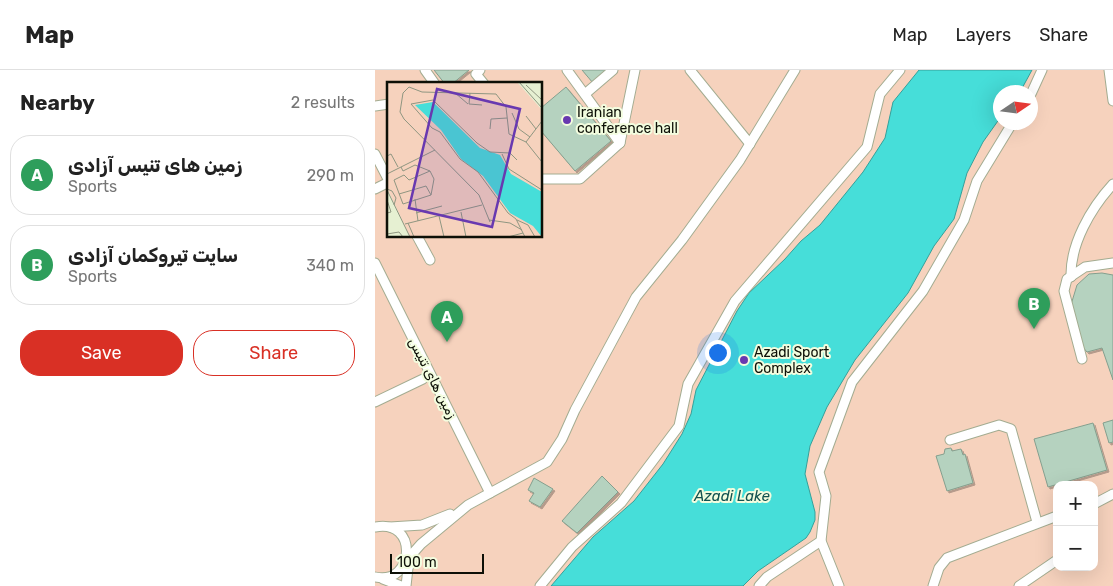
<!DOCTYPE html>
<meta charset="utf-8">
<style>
body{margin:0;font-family:Rubik,Cairo,sans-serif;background:#f2f2f2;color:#222}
.controls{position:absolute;right:15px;bottom:15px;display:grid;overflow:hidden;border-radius:10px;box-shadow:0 5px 20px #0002}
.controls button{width:45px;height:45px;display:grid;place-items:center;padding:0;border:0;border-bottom:1px solid #e0e0e0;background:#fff;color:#222;font:25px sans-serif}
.compass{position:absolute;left:618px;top:15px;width:45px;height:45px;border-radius:50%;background:#fff;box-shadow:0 5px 20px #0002;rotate:77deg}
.scale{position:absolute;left:15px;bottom:12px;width:94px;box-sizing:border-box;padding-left:5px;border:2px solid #0d1007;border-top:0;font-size:14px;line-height:18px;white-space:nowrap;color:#0d1007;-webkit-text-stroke:4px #f3fddf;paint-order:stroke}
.you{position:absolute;left:342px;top:282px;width:18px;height:18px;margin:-12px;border:4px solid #fff;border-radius:50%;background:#1a73e8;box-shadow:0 0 0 8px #1a73e833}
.badge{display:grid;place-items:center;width:32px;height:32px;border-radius:50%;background:#d93025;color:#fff;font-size:16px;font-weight:700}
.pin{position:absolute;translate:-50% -41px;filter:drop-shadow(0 1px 2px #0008)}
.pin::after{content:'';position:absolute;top:26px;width:18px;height:15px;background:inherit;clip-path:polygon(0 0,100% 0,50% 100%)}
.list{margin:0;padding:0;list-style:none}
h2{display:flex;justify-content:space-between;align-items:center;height:65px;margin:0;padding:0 20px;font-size:21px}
h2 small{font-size:16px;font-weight:400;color:#767676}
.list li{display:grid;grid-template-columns:32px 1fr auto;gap:15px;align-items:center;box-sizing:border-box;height:80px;margin:0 10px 10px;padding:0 10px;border:1px solid #e0e0e0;border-radius:20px}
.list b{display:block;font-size:19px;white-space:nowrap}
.list p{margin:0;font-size:16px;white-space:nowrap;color:#767676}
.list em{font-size:16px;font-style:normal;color:#767676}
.actions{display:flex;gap:10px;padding:15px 20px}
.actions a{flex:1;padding:11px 0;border:1px solid #d93025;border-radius:20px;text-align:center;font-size:18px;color:#d93025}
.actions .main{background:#d93025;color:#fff}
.map{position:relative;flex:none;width:738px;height:516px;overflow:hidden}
header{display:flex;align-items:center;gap:30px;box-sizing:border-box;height:70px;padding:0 25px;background:#fff;border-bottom:1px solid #e0e0e0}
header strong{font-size:24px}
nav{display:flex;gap:28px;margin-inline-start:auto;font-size:18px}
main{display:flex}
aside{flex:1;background:#fff}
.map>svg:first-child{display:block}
</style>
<header>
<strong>Map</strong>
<nav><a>Map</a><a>Layers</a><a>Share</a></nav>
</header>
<main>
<aside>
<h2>Nearby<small>2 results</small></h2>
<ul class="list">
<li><span class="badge" style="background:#2e9e5b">A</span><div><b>زمین های تنیس آزادی</b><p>Sports</p></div><em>290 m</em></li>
<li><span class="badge" style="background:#2e9e5b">B</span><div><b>سایت تیروکمان آزادی</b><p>Sports</p></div><em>340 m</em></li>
</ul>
<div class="actions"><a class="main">Save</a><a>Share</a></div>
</aside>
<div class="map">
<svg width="738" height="516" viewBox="0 0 738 516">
<defs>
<filter id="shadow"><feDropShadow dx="2" dy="2" stdDeviation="0" flood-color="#0004"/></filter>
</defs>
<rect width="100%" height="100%" fill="#e6f0d2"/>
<path fill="#f6d2bd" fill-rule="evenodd" d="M0,0H738V516H0ZM14,14H166V166H14ZM626,22H656V52H626ZM682,415H719V497H682Z"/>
<path fill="#46ded9" stroke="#35a09a" d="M544,0H657L645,22H626L625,48L608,72L592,103L579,149L559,176L533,223L480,290L452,337L435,376L430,404L440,442V450L435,462L431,468L383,501L368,516H176L218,467L259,431L288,394L307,364L316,344L321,320L362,241L374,223L410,189L426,171L445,155L488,102L510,68L518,32Z"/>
<g fill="#b5d2bf" stroke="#849f8e" filter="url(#shadow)">
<path d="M59,0H94L77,14H70Z"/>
<path d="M207,0H233L218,13Z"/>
<path d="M191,17L236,71L200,101L166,61V38Z"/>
<path d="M727,203L738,205V310L727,278L712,282L705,274L695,238L702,215L714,204Z"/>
<path d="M738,350V372L734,373L728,353Z"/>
<path d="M718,353L732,400L673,417L659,369Z"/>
<path d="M576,378L577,381L586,379L588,385L590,384L598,413L572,421L561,386L569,384L570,379Z"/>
<path d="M227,406L243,422L202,463L187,451Z"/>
<path d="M159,408L178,419L165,437L154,431L159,423L153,420Z"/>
</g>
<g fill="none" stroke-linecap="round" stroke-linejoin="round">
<g stroke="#a3ac91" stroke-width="11">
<g id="minor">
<path d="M50,0L60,14"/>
<path d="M105,0L101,4L109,14"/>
<path d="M192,0L245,73"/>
<path d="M315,0L375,74"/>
<path d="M734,0L738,31"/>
<path d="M210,24L238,0"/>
<path d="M656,24L667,0"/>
<path d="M0,36L14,34"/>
<path d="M0,84L14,111"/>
<path d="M166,109H205L245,73L260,0"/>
<path d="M0,119L14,112"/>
<path d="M42,166L55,190"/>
<path d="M0,193L115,423"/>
<path d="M696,207C695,174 716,138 738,114"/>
<path d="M707,289L689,221L692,209L710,197L738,193"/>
<path d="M0,332L48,309"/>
<path d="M575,370L624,355L636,359L662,452"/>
<path d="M719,434L738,424"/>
<path d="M0,457C44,448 40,516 0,507"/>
<path d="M15,457L47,455L75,444"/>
<path d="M30,492L46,474L93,435L172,392L187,369L200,340L261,227L307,170L365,90L420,0"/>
<path d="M8,509L26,516"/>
<path d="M31,516L33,498L37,490"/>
<path d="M165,516L197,477L246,433L304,356L313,314L360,231L492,77L505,24L525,0"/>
<path d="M384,516L392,507L446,471"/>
<path d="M464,516L446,471L451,426L444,402L477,312L548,221L589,150L602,111L638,52"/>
<path d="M558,516L564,498L572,488L682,446"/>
<path d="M644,516L682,490"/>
</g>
</g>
<use href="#minor" stroke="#fff" stroke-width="9"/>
</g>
<g fill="#6839b0" stroke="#f3fddf" stroke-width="2">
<circle cx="192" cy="50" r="5"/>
<circle cx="369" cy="290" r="5"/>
</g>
<g text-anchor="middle" stroke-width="4" stroke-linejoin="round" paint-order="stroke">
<g font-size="14" fill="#0d1007" stroke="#f3fddf" text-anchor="start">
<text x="202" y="47">Iranian<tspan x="202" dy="16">conference hall</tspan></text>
<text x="379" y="287">Azadi Sport<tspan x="379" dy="16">Complex</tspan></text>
</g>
<g font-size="14" fill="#0d1007" stroke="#f3fddf">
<text transform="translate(58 308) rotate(63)" y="5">زمین های تنیس</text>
</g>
<g font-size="15" font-style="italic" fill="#125250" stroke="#f3fddf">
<text x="357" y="431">Azadi Lake</text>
</g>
</g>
<g transform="translate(12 12)">
<rect width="155" height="155" fill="#e6f0d2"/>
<path d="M0,0H130L155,28V155H23L0,106Z" fill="#f6d2bd"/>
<path d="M46,20L93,66L113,73L124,92L155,110V155L146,144L123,131L96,94L74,77L54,48L28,23Z" fill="#46ded9"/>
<path fill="none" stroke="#8f9681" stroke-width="1" d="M132,0L155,26M139,3L155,18M67,10L81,22M83,11L82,22L95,23M125,31L132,47L143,55M139,34L149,47M103,47L104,37L120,36M139,60L155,80M115,72L122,87L155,108M0,74L4,72L11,85M130,78L123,71L103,70L90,61L46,18L24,22L45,46L53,50L73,77L91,90L121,131L129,137L138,155M14,85L16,89L28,83L43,89L47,97L44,113L16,122L7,98L17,93L22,98L43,89M0,92L48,68M0,107L5,109L9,116L7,123M0,108L23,155M12,112L39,104L44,113M28,117L31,139M0,118L4,130L0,131M74,130L79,155M29,131L55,124M52,134L57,155M102,138L123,141L135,148M130,138L141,143L148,155M103,140L92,113L17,37L13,30L16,11L22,5L35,10L109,12L119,25L122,52L139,60L155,39M21,141L27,155M18,142L95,123M0,152L12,150L16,155M121,155L136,151"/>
<path fill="#6839b0" fill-opacity="0.15" stroke="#6839b0" stroke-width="2.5" d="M50,7L133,27L105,145L22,126Z"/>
<rect width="155" height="155" fill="none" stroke="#0d1007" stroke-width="2.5"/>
</g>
</svg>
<div class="controls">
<button>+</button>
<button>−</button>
</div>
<svg class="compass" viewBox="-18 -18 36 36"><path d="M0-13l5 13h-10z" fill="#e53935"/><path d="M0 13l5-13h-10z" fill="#767676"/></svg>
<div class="scale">100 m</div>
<div class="you"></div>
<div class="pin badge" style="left:72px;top:272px;background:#2e9e5b">A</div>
<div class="pin badge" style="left:659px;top:259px;background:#2e9e5b">B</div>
</div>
</main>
